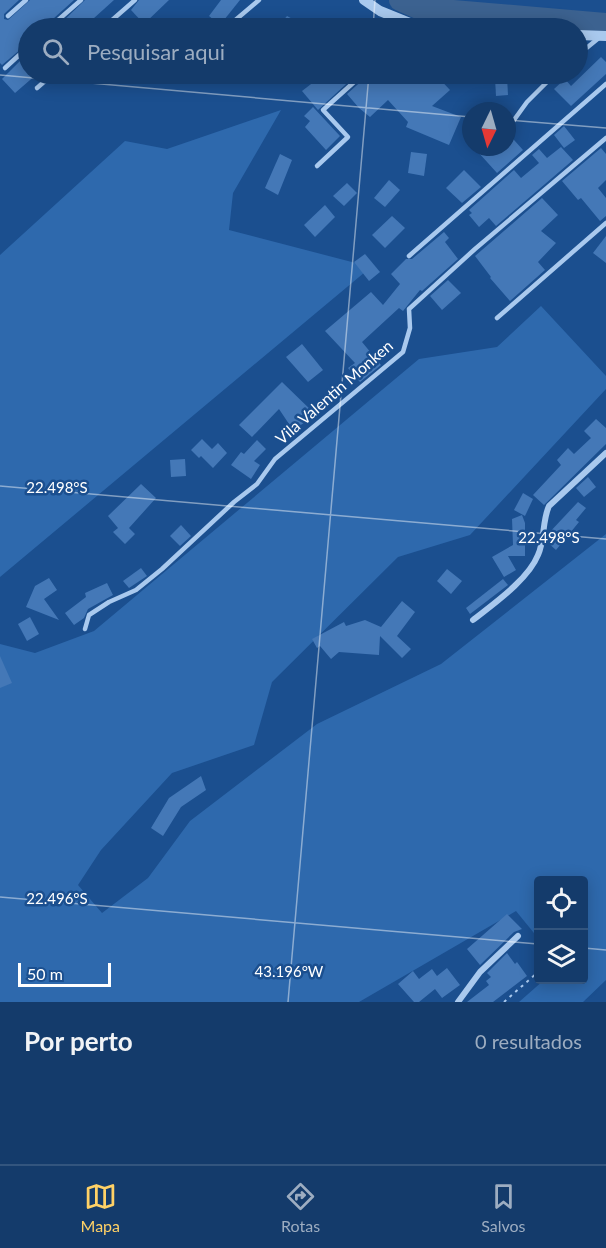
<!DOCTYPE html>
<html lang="pt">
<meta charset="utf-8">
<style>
body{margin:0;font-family:Lato,sans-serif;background:#1d4271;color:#f1f3f6}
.controls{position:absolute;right:18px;bottom:18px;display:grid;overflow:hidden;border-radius:6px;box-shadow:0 3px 15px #0003}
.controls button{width:54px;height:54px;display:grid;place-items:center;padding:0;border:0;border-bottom:2px solid #33557e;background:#143b6b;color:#f1f3f6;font:30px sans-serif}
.compass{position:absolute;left:462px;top:102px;width:54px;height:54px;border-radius:50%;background:#143b6b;box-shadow:0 3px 15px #0003;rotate:185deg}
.scale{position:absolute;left:18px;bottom:15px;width:93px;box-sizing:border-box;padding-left:6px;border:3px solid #fff;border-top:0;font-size:16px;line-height:21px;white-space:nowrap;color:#fff;-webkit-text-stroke:4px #1b4f8f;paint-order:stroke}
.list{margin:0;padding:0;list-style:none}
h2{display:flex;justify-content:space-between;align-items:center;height:78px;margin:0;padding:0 24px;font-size:26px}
h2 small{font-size:20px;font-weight:400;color:#9dadc1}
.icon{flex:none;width:33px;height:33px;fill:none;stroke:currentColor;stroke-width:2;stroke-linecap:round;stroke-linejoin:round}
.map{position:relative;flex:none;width:606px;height:1002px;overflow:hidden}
.search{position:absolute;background:#143b6b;box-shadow:0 3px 15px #0003;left:18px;right:18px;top:18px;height:66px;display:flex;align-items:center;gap:15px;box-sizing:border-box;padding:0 21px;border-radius:33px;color:#9dadc1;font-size:22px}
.sheet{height:162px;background:#143b6b}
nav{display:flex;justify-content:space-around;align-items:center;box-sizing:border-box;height:84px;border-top:2px solid #33557e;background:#143b6b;font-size:16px;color:#9dadc1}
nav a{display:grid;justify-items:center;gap:3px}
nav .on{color:#ffd166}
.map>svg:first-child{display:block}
</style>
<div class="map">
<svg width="606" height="1002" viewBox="0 0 606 1002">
<rect width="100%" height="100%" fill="#1b4f8f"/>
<g fill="#2e69ad">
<path d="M281,110L233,193L229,230L371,267L0,577V255L125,141L167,149Z"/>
<path d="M541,306L606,376V389L470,535L398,557L272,682L254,745L172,773L101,850L78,885L102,913L148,878L190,821L317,724L441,664L606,534V980L583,1002H519L544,980H584V880H538V938L516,911L359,1002H0V644L35,653L94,631L419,359L497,347Z"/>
</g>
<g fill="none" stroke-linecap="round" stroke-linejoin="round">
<path stroke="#3c6290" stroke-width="22" d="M400,0L418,8L606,24"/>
</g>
<g fill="#4478b7">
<path d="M0,0H19L4,14V19L8,20L30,0H74L43,28H28V43L2,65L0,63Z"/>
<path d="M85,0H114L83,28H58L57,27Z"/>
<path d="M139,0H169L144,24L131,10Z"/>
<path d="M221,0H240L220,25L209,16Z"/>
<path d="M287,16L309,28H285L282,22Z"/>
<path d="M28,53V74H37L15,93L2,79Z"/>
<path d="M601,57L606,62V74L571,106L554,89L565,79L571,86Z"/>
<path d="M324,74H357L318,110L302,91Z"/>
<path d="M367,74H435L450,90L432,106L461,117L449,145L406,127L408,122L388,100L370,117L359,108L347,94L366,77Z"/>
<path d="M509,74H522L530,83L510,84Z"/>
<path d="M507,77L508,95L496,96L495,78Z"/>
<path d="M313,107L340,136L326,150L305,127L310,121L304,116Z"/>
<path d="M564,126L575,140L564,148L554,135Z"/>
<path d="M507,132L523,150L497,173L478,152L483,147H507Z"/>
<path d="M561,147L573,160L496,226L489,218L479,227L469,215L472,213L469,210L514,170L521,178L539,163L532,155L539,149L547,158Z"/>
<path d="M601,148L606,154V180L598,188L606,198V216L600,221L581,198L578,200L562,181Z"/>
<path d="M411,152L427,154L424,176L408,173Z"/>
<path d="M280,154L292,160L278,195L265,188Z"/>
<path d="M464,170L481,187L462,203L446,188Z"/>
<path d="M389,180L400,190L385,207L374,198Z"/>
<path d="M347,183L357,193L344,206L333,196Z"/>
<path d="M542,198L558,215L541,231L556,243L538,262L545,270L510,301L490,278L491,277L475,256Z"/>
<path d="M325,205L335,217L315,237L304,225Z"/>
<path d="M392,216L405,228L385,248L372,235Z"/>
<path d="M444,232L449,238L445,242L458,259L422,291L420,290L403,311L399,308L362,342L381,365L360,382L348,368L355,363L325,331L371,292L383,305L400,284L391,274L406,259H412Z"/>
<path d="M606,236V263L593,253Z"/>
<path d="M365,254L380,272L369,281L354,262Z"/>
<path d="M448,280L461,293L442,310L430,296Z"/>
<path d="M302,344L323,370L308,382L286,357Z"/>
<path d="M282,382L316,415L293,430L279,409L252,437L239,425Z"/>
<path d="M596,419L606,428V444L544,505L533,495L561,465L557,460L568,448L574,454L591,438L584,431Z"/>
<path d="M202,439L212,449L218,443L227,453L213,468L201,456L199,458L191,450Z"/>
<path d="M257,440L266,449L254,461L260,465L251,479L231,465L241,452L244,454Z"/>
<path d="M185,459L186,476L171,477L170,460Z"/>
<path d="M588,477L596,487L584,497L576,488Z"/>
<path d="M141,484L156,498L129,528L135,534L125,544L113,532L118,528L108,516Z"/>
<path d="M523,493L533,499L525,516L514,510Z"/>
<path d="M578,502L586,508L576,520L579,522L556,550L547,542L548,534Z"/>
<path d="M522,515L525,523V556H508L516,570L504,577L492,557L513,545L512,519Z"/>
<path d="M181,525L191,536L180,546L170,536Z"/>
<path d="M141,568L147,576L129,588L123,581Z"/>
<path d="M447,569L462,581L451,594L437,581Z"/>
<path d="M49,578L57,590L44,599L59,620L26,607L35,586Z"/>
<path d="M503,579L508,585L470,614L466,608Z"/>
<path d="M107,583L113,595L88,609L84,618L74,625L65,613L86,597L85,593Z"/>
<path d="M402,601L415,612L397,636L411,649L402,658L380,636L379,655L339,652L331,659L320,646L317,648L312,639L344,622L346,626L365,620L381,627Z"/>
<path d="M30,617L39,634L27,641L18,624Z"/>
<path d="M0,656L12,683L0,688Z"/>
<path d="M201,776L206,790L181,807L163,836L151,828L169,798Z"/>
<path d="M507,914L522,929L514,932L480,965L467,949Z"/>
<path d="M507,953L515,964L517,962L527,976L493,1002H467L489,985L486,981L491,977L487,973Z"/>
<path d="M447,968L460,985L442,998L435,989L419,1002H414L398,984L413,971L419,979L432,969L437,976Z"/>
</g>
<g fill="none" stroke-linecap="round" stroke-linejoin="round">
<path stroke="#a9c9ee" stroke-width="2" stroke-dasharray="3 4.5" stroke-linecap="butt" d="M504,1002L538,972"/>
<g stroke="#a9c9ee" stroke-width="4.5">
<path d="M8,16L26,0"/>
<path d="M49,28L81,0"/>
<path d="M103,28L135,0"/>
<path d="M226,28L259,0"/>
<path d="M578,55L600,37"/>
<path d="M5,68L28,47"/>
<path d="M37,88L53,74"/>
<path d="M509,127L527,102L555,74"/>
<path d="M317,166L348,137L323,110L363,74"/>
<path d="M409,256L606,84"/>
<path d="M497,318L606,223"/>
<path d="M85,629L89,615L109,602L136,590L162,569L234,502L257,484L275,459L403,352L410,328L409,309L475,249L606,138"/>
</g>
<g stroke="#a9c9ee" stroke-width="6">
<path d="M473,620C493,604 528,580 538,555C545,540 542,521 549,506L606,453"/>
<path d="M458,1002L480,972L518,936"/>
</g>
<g stroke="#a9c9ee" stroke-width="10">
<path d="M364,0L380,11L422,28"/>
<path d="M578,35L606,36"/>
</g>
</g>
<path fill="none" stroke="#fff" stroke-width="1.5" stroke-opacity="0.45" d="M373,28L375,0M0,75L471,117M507,120L606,128M0,486L606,539M0,897L538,944M584,948L606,950M288,1002L369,74"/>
<g text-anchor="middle" stroke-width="5" stroke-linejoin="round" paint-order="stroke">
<g font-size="16" fill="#fff" stroke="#1b4f8f">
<text transform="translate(334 392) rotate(-41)" y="6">Vila Valentin Monken</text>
</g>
</g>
<g font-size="15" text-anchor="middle" fill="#fff" stroke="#1b4f8f" stroke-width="5" stroke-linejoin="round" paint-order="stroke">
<text x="57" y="493">22.498°S</text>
<text x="549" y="543">22.498°S</text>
<text x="57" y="904">22.496°S</text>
<text x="289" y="977">43.196°W</text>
</g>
</svg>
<div class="controls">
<button><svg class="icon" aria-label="locate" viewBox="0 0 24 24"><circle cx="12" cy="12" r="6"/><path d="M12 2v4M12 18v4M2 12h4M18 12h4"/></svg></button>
<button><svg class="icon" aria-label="layers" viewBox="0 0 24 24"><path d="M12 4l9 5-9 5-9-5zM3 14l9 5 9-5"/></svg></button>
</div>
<svg class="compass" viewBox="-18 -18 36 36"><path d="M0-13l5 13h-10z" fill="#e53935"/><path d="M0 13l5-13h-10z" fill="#9dadc1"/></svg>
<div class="scale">50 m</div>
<div class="search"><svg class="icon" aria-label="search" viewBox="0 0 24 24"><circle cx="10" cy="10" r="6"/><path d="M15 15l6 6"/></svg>Pesquisar aqui</div>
</div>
<section class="sheet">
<h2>Por perto<small>0 resultados</small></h2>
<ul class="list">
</ul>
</section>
<nav>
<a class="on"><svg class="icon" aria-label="map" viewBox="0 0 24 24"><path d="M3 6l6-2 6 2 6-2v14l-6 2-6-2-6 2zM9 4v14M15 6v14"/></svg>Mapa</a>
<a><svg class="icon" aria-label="directions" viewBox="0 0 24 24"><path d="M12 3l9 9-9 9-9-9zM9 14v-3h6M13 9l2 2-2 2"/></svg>Rotas</a>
<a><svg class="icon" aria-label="saved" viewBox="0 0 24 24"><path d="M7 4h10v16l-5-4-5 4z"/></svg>Salvos</a>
</nav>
